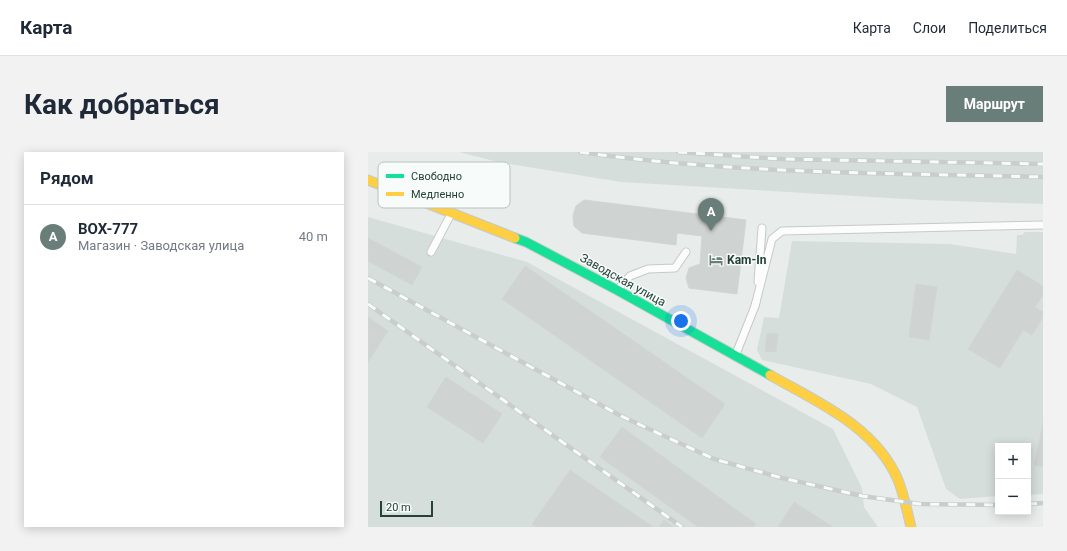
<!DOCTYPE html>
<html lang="ru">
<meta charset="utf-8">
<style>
body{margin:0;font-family:Roboto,sans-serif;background:#f2f2f3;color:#1f2937}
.controls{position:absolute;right:12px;bottom:12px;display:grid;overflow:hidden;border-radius:0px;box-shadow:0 2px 10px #0003}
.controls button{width:36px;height:36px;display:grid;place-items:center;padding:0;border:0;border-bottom:1px solid #e0e1e3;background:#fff;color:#1f2937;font:20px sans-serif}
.scale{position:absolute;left:12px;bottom:10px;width:53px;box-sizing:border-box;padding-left:4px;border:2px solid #24423a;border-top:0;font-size:11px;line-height:14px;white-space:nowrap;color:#24423a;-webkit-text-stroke:3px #f7fbf9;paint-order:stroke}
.you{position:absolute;left:313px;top:169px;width:14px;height:14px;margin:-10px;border:3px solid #fff;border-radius:50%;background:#1a73e8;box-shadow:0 0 0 6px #1a73e833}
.badge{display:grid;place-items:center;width:26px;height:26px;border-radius:50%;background:#697e78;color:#fff;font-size:13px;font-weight:700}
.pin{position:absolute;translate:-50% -33px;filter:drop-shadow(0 1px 2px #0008)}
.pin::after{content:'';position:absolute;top:21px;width:14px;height:12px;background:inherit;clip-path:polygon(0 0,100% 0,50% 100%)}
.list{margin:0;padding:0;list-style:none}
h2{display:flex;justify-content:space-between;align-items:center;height:52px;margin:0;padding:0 16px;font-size:17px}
h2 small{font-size:13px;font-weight:400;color:#747a83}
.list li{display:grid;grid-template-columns:26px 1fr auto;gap:12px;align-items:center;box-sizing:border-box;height:64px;padding:0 16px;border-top:1px solid #e0e1e3}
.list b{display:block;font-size:15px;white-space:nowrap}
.list p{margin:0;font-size:13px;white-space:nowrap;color:#747a83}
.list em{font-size:13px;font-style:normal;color:#747a83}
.map{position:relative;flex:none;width:675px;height:375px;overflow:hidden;border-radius:0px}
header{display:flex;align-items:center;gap:24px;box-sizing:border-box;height:56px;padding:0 20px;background:#fff;border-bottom:1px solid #e0e1e3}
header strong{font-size:19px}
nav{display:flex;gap:22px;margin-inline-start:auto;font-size:14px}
.intro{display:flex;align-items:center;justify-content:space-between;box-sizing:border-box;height:96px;padding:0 24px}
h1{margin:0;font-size:28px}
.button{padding:10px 18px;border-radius:0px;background:#697e78;color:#fff;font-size:14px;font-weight:700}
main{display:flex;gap:24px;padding:0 24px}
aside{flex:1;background:#fff;border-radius:0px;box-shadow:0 2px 10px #0003}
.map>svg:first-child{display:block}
</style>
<header>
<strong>Карта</strong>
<nav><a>Карта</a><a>Слои</a><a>Поделиться</a></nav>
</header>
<div class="intro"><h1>Как добраться</h1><a class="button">Маршрут</a></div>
<main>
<aside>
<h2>Рядом<small></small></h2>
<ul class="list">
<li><span class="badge">A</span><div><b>ВОХ-777</b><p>Магазин · Заводская улица</p></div><em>40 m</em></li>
</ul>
</aside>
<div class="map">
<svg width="675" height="375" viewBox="0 0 675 375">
<rect width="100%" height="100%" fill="#e8edeb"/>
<g fill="#d6dedb">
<path d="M91,0H675V52L554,48L253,30L130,10Z"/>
<path d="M0,65L159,110L465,277L494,336L496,355L510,375H0Z"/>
<path d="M657,80H675V342L660,343V294H630V344L592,347L578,337L549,255L503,232L394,208L389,198L396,165L411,166L424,89L582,92L648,102L649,83H654Z"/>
</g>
<g fill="#cfd4d2" stroke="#d1d6d4">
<path d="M216,48L378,68L369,142L321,136L318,126L321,116L332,112L334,84L309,81L308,93L214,81L206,74L205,64L208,54Z"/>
<path d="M0,86L54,115L44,133L0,109Z"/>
<path d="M157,114L357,252L334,286L134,147Z"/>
<path d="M649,118L675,134V143L667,155L675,160V165L664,183L655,178L632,216L600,197Z"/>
<path d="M548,132L569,135L561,188L541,185Z"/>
<path d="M0,165L20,179L0,210Z"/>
<path d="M399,181L410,182L408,200L397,199Z"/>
<path d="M78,225L134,262L115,291L59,255Z"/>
<path d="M675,271V315L666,313Z"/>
<path d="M254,275L388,372L385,375H330L232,305Z"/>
<path d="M202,318L285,375H168L164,372Z"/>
<path d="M426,350L465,375H410Z"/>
<path d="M296,368L305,375H291Z"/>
</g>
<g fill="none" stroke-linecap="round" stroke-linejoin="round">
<g stroke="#c5cac8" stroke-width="9">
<g id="lane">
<path d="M63,100L83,62"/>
<path d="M390,130L394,76"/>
<path d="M251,136L262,124L280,117L307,116L318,100"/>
<path d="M387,154L404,87L414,79L675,73"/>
<path d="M368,202L387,154L388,150"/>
</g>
</g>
<g stroke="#c3cbc8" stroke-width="11">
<path id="fast" d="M147,86L158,90L249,138L402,223"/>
</g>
<g stroke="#c3cbc8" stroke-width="11">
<g id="slow">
<path d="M0,28L147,86"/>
<path d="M402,223C449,250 507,274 530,328C536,343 539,359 543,375"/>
</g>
</g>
<use href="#lane" stroke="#fcfcfc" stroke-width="7"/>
<use href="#fast" stroke="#16e098" stroke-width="9"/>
<use href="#slow" stroke="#ffcf43" stroke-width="9"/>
<g stroke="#c9cdcc" stroke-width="4.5">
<g id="rail">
<path d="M212,0C365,22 521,21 675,25"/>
<path d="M310,0L412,7L675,12"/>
<path d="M0,126L253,264L346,307L414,326L494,344L552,352L630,353"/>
<path d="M0,152L314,375"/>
<path d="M660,352L675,351"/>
</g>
</g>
<use href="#rail" stroke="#f7fbf9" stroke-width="3" stroke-dasharray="9" stroke-linecap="butt"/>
</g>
<defs>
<g id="hotel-bare" transform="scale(1.08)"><path d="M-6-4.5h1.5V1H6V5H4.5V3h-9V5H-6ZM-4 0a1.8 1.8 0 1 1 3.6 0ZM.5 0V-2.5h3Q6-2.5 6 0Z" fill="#697e78" stroke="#f7fbf9" stroke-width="2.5" paint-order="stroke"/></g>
</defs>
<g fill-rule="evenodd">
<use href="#hotel-bare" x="348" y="108"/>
</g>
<g text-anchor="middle" stroke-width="3" stroke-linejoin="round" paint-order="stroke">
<g font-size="12" font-weight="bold" fill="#24423a" stroke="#f7fbf9" text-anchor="start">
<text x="359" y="112">Kam-In</text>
</g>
<g font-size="12" fill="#24423a" stroke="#f7fbf9">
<text transform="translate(255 128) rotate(29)" y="4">Заводская улица</text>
</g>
</g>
<rect x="10" y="10" width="132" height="46" rx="6" fill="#f7fbf9" stroke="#b8c4c0" stroke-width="1"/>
<rect x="18" y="22" width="18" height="4" fill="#16e098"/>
<rect x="18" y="40" width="18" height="4" fill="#ffcf43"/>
<g font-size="11" fill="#24423a">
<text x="43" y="28">Свободно</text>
<text x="43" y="46">Медленно</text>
</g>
</svg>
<div class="controls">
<button>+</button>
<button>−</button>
</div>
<div class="scale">20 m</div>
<div class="you"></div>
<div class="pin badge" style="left:343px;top:79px">A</div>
</div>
</main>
